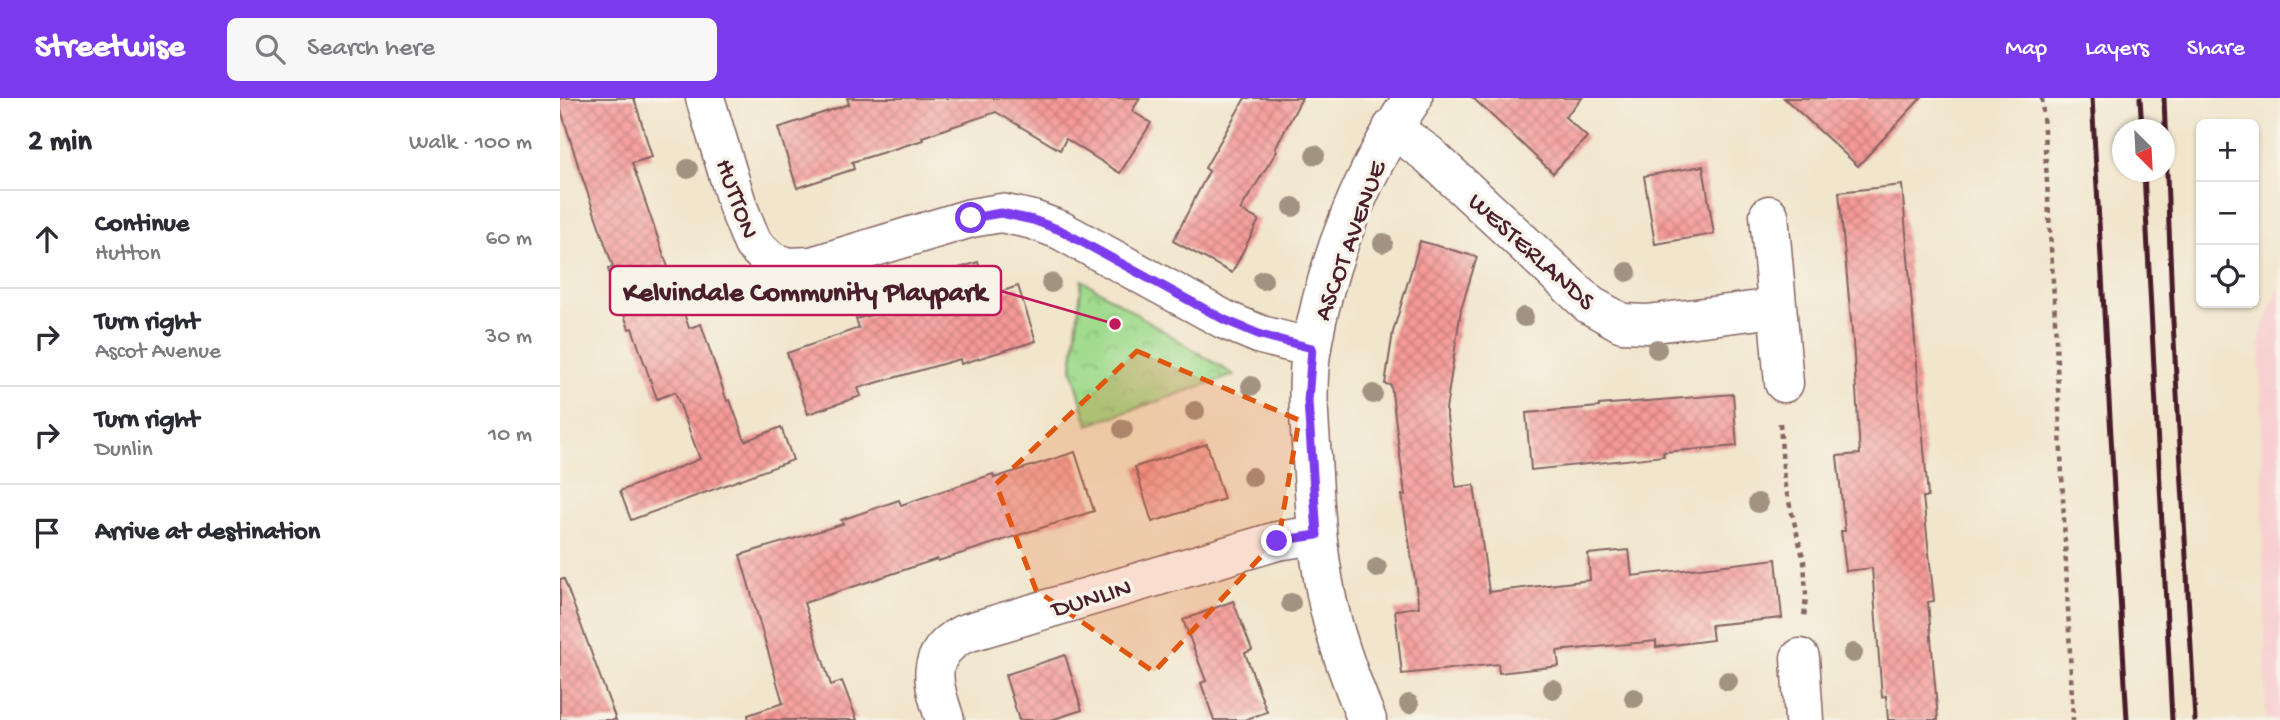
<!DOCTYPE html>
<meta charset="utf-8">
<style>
body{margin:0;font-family:"Gochi Hand",sans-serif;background:#f7f7f7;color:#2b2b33}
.controls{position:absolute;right:21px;top:21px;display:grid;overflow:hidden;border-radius:10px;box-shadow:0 2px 5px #0004}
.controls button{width:63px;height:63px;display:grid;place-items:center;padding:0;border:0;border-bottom:2px solid #e1e1e2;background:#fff;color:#2b2b33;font:35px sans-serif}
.compass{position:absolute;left:1552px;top:21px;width:63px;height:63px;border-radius:50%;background:#fff;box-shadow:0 2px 5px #0004;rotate:156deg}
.stop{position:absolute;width:21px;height:21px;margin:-16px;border:5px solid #7c3aed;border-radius:50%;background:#fff}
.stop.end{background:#7c3aed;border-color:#fff;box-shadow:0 2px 7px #0008}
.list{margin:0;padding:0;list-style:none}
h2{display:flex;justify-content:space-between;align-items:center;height:91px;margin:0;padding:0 28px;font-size:30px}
h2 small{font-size:23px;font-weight:400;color:#7c7c81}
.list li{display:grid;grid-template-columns:46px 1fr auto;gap:21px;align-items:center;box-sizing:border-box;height:98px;padding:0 28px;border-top:2px solid #e1e1e2}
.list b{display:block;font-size:26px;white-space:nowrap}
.list p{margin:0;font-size:23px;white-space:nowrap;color:#7c7c81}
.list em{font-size:23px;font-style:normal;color:#7c7c81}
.icon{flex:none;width:38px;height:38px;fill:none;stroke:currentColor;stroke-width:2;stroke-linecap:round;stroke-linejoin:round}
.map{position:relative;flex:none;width:1720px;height:622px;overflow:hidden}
header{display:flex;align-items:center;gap:42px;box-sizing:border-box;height:98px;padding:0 35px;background:#7c3aed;color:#fff}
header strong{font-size:33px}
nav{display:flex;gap:38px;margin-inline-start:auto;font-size:24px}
.search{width:490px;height:63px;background:#f7f7f7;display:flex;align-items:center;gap:18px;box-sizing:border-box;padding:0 24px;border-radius:10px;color:#7c7c81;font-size:26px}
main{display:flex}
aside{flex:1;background:#fff}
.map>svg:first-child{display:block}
</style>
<header>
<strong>Streetwise</strong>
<div class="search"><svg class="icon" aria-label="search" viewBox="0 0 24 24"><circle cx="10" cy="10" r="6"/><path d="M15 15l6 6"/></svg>Search here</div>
<nav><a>Map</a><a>Layers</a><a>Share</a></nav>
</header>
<main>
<aside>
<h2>2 min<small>Walk · 100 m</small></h2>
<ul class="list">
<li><svg class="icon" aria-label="ahead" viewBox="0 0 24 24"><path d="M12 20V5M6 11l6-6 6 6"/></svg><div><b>Continue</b><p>Hutton</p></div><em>60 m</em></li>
<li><svg class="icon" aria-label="right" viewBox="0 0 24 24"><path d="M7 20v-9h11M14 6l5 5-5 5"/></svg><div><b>Turn right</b><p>Ascot Avenue</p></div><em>30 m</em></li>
<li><svg class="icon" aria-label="right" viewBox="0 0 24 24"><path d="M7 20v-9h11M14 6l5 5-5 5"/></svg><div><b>Turn right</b><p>Dunlin</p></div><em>10 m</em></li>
<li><svg class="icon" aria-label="arrive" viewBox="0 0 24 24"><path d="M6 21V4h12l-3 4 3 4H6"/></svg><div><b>Arrive at destination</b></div></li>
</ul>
</aside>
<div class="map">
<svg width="1720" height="622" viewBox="0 0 1720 622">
<defs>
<pattern id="park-crowns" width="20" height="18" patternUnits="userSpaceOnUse" patternTransform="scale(1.75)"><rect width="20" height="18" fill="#a0db8e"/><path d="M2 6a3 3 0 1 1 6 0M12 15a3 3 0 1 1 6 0" fill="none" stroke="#8bbc7b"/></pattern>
<pattern id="building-cross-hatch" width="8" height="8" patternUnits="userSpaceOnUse" patternTransform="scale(1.75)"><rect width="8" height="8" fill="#f59a98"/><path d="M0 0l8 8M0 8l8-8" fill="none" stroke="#c87d7c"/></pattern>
</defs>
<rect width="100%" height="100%" fill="#f7f3e8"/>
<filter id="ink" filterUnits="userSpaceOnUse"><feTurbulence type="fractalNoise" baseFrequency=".0143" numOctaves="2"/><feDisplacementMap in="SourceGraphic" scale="14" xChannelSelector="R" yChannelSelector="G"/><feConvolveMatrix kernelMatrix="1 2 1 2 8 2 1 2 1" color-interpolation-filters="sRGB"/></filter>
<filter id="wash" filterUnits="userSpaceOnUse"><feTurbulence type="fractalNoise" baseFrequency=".00686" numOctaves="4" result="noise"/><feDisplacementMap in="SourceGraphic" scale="28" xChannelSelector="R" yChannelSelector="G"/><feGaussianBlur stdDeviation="1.57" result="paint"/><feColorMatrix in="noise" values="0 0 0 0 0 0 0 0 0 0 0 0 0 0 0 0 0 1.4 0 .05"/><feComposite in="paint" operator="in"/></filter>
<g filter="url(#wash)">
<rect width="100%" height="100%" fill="#f1e5cb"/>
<path fill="#f7cfd0" d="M1720,187V622H1706L1700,238Z"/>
<path fill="url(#park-crowns)" stroke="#757d5c" stroke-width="2" d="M522,182L674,277L528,327L512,270Z"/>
<g id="blocks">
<g fill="url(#building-cross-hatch)">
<path d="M0,0H74L92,59L72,65L129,230L141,226L167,303L170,302L185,343L221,329L233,362L71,422L60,393L140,361L115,294L97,301L72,230L69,231L48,171L53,169L19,70L0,9Z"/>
<path d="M287,0H580L572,13L591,25L560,75L506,41L500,52L436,14L362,39L363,42L292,64L294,71L237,90L218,30L289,6Z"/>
<path d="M685,0H742L715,51L717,53L680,112L699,122L672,175L613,143L649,73L645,70Z"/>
<path d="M913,0H1022L1005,19L1027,39L993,75Z"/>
<path d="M1224,0H1361L1298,68Z"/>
<path d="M1143,68L1154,136L1095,146L1084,78Z"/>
<path d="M1342,87L1368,399H1363L1374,503L1368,504L1378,622H1328L1326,598L1322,599L1312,470L1286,473L1281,433H1285L1277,358L1300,356L1293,244L1279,94Z"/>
<path d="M860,143L917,159L901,211L886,311L896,389L914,387L929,494L1030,482L1028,456L1069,452L1072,478L1216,461L1222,520L1151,527L1153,542L1096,549V543L997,553L999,568L939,575L938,566L842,576L835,512L859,509L842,397H845L831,287L825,286L833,234Z"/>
<path d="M418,164L428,198L458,188L476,243L401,266L400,261L298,290L301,298L248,316L227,255L299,230L296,221L380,198L374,178Z"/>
<path d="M1173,296L1177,348L1103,354L1104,358L971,372L966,315L1039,309V307Z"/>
<path d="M647,346L664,401L592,424L575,369Z"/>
<path d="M515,354L534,413L378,463L377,461L244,505L271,587L282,583L297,622H189L188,617L223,605L180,457L283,426L281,422L339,402L341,407L433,376L434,380Z"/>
<path d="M0,481H4L56,622H0Z"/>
<path d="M673,503L692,552L685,555L707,614L684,622H654L641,585L646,583L623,522Z"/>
<path d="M505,557L522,612L491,622H459L445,577Z"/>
</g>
</g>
</g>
<g filter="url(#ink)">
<use href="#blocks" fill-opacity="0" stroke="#846463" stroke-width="2"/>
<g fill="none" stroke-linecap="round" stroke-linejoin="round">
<g stroke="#846463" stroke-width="41">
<g id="minor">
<path d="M145,0L178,109L193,146L211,163L229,169L252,168L411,120L441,115L473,122L500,132L665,222L701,237L752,250"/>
<path d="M832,30L868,56L1030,207L1062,225L1087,226L1216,210"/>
<path d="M1209,117L1224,285"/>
<path d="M1240,560L1244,622"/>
<path d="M385,622C373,585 363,558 403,536L717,443L757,437"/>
<path d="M807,622C794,590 781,556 772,522C758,469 755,414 752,359C749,323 746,285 752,248C766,164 804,70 853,0"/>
</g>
</g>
<g stroke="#846463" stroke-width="4.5" stroke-dasharray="5 5" stroke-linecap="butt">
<path d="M1482,0L1494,200L1513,622"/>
<path d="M1220,325L1224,384L1244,463L1246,498L1244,520"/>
</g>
<use href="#minor" stroke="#fff" stroke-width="38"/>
<g stroke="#4a1f2b" stroke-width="5">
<path d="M1532,0L1567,622"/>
<path d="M1580,0L1582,32"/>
<path d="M1604,0L1612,205L1635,622"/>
<path d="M1584,74L1612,622"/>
</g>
</g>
<g fill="#a19281">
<circle cx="755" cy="57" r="10"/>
<circle cx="128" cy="71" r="10"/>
<circle cx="733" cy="109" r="10"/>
<circle cx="823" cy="145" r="10"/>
<circle cx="1067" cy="174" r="10"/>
<circle cx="703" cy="182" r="10"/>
<circle cx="491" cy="185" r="10"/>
<circle cx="964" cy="219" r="10"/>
<circle cx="1097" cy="251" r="10"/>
<circle cx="691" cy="288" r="10"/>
<circle cx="813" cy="296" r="10"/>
<circle cx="635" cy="313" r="10"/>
<circle cx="563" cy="331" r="10"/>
<circle cx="692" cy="379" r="10"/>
<circle cx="1198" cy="405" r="10"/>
<circle cx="817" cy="470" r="10"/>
<circle cx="731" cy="505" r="10"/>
<circle cx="1293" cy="555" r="10"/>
<circle cx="1168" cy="583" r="10"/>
<circle cx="993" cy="591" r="10"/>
<circle cx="1074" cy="600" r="10"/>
<circle cx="849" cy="606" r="10"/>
</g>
</g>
<g fill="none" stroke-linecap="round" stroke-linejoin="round" filter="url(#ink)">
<path stroke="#7c3aed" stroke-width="9" d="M411,120L441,115L473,122L500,132L665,222L701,237L752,250L748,303L757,437L717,443"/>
</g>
<path fill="#e0560e" fill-opacity="0.2" stroke="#e0560e" stroke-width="5" stroke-dasharray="14 9" stroke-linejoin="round" d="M577,253L739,322L719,439L594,574L476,492L436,386Z"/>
<g text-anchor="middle" stroke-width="7" stroke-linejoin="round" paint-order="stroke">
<g font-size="26" fill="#4a1f2b" stroke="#f7f3e8">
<text transform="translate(179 100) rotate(70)" y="9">HUTTON</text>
<text transform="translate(788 142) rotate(-70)" y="9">ASCOT AVENUE</text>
<text transform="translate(973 152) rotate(42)" y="9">WESTERLANDS</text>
<text transform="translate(531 498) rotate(-17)" y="9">DUNLIN</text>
</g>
</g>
<path fill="none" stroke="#c2185b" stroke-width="2.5" d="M555 226L441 193"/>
<circle fill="#c2185b" stroke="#f7f3e8" stroke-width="2.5" cx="555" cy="226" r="7"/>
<rect fill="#f7f3e8" stroke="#c2185b" stroke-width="2.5" x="50" y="168" width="391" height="49" rx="7"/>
<g font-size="28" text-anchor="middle" font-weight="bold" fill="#4a1f2b">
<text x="245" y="202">Kelvindale Community Playpark</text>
</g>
</svg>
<div class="controls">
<button>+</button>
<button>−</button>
<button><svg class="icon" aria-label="locate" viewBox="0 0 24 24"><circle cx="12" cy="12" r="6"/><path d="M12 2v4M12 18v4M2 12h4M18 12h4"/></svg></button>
</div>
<svg class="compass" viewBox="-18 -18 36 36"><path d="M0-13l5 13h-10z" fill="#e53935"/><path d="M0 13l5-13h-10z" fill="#7c7c81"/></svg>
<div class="stop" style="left:411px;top:120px"></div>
<div class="stop end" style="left:717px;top:443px"></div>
</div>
</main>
